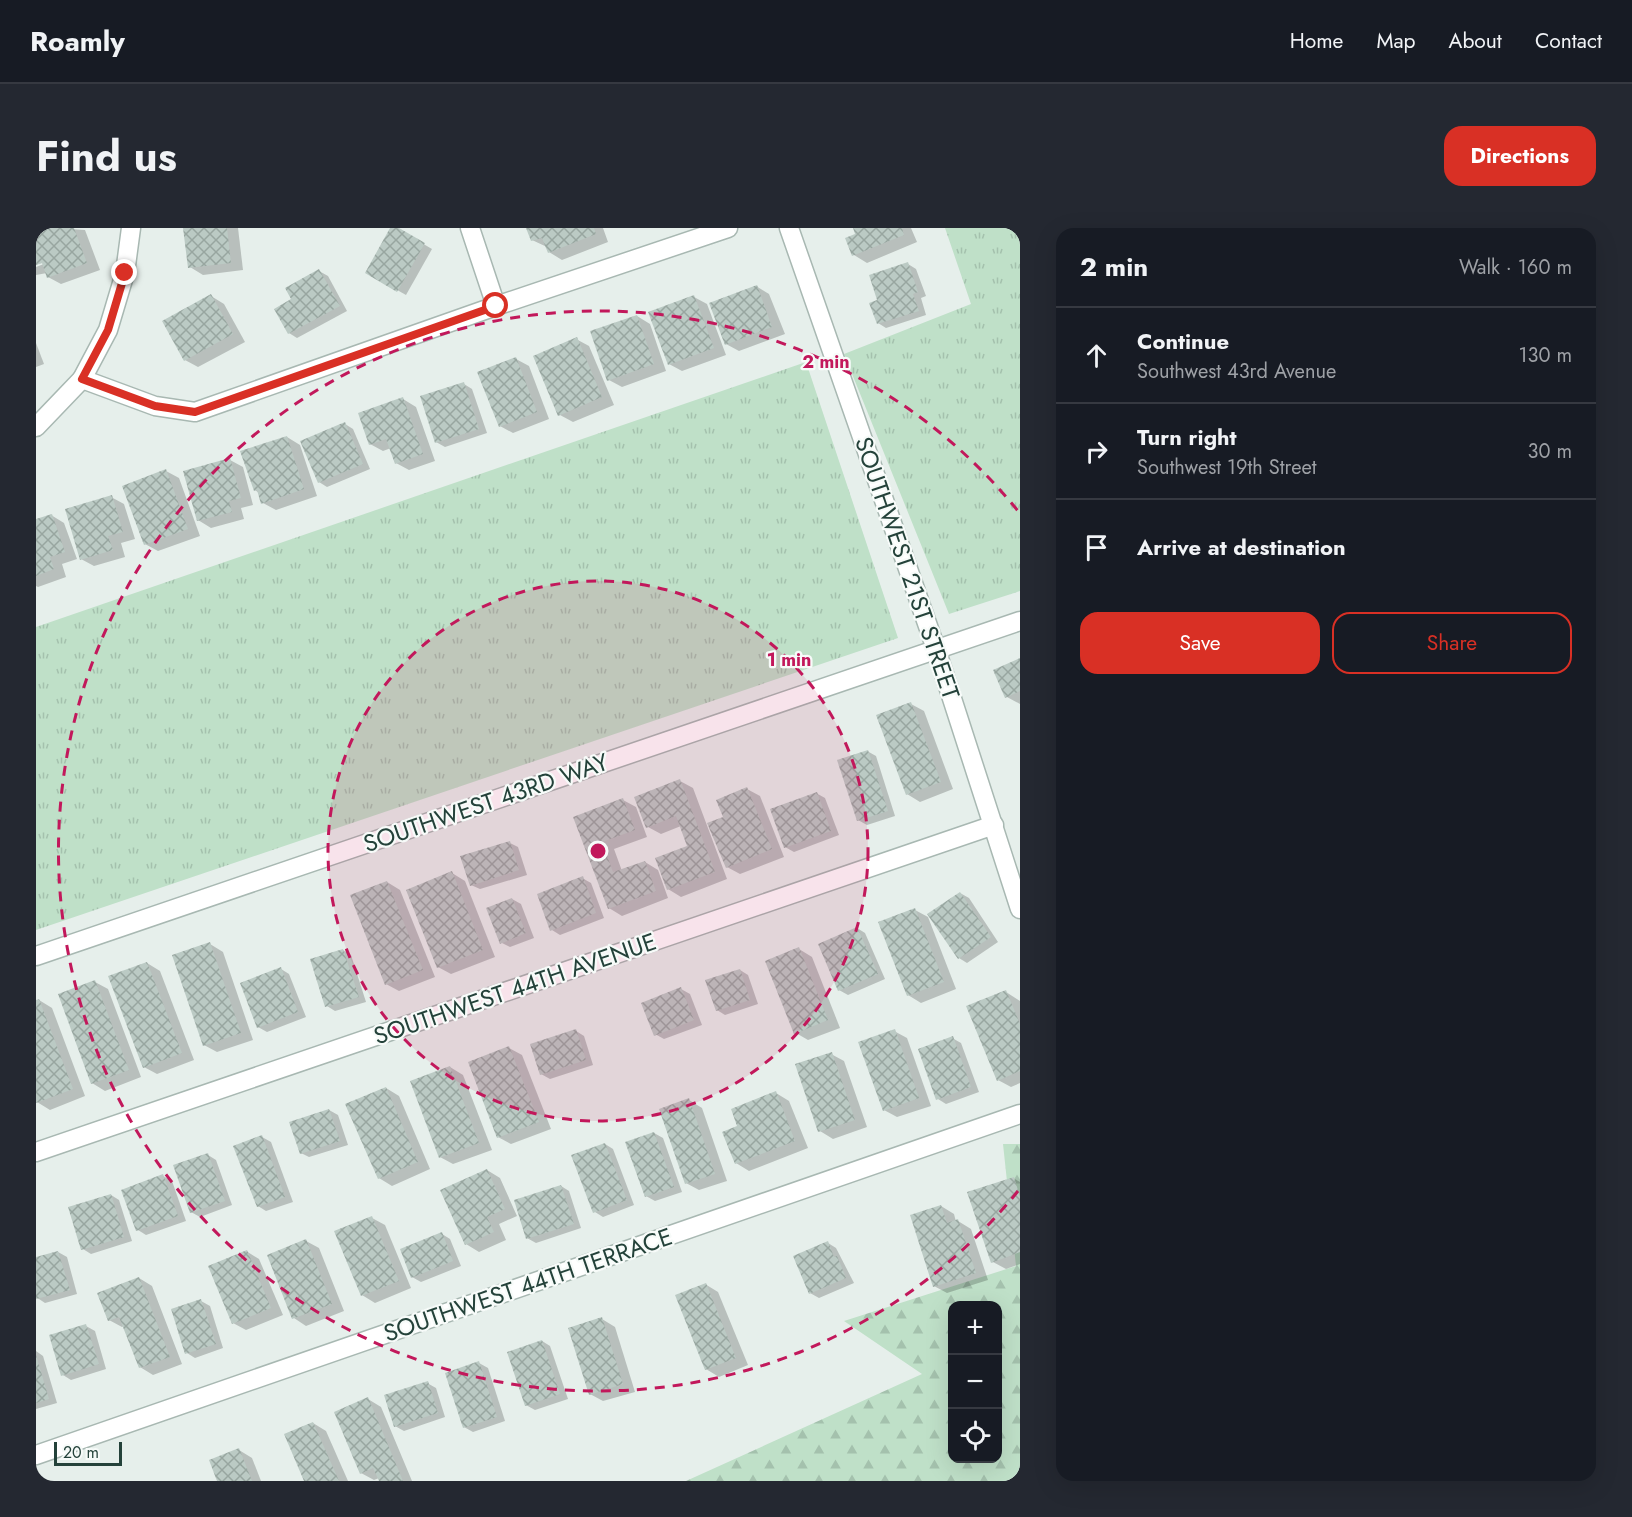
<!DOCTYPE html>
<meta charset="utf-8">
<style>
body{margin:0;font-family:Jost,sans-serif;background:#242831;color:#f1f3f6}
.controls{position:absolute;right:18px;bottom:18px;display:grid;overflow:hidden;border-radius:12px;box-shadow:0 6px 24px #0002}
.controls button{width:54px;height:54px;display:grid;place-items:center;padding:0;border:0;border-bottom:2px solid #363941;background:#171b24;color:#f1f3f6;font:30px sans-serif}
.scale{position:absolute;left:18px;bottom:15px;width:68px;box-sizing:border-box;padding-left:6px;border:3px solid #24423a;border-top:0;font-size:16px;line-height:21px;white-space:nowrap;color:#24423a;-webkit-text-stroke:4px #f7fbf9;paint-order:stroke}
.stop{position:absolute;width:18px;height:18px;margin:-14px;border:4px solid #d93025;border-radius:50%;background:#fff}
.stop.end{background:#d93025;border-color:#fff;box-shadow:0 2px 6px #0008}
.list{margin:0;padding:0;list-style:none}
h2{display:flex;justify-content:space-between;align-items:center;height:78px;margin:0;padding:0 24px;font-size:26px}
h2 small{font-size:20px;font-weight:400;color:#9ea1a6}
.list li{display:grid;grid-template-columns:39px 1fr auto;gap:18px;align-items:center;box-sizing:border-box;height:96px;padding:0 24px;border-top:2px solid #363941}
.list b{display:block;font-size:22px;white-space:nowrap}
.list p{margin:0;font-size:20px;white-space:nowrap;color:#9ea1a6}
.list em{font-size:20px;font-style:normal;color:#9ea1a6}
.actions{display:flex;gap:12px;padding:18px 24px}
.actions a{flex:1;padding:14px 0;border:2px solid #d93025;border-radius:18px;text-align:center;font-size:21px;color:#d93025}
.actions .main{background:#d93025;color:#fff}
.icon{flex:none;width:33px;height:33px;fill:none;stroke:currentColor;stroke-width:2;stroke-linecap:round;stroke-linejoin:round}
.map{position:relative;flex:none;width:984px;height:1253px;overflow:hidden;border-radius:18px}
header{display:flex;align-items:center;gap:36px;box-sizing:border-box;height:84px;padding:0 30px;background:#171b24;border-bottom:2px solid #363941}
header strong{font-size:28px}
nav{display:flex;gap:33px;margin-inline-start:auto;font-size:21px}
.intro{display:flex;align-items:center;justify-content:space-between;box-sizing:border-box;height:144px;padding:0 36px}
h1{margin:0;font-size:42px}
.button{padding:15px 27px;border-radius:18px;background:#d93025;color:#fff;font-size:21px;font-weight:700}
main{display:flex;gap:36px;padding:0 36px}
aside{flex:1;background:#171b24;border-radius:18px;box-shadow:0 6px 24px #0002}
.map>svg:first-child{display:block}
</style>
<header>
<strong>Roamly</strong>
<nav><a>Home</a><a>Map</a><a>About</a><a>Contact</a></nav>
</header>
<div class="intro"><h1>Find us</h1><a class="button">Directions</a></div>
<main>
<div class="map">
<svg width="984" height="1253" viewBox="0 0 984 1253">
<defs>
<pattern id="grass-tufts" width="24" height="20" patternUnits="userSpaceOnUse" patternTransform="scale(1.5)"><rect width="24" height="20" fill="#bfe0c8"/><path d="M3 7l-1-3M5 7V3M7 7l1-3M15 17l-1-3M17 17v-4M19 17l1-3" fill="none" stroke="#a4c1ad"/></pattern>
<pattern id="forest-firs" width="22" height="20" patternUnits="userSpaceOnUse" patternTransform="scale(1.5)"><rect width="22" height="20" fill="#bfe0c8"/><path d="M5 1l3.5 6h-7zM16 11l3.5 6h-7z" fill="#a4c1ad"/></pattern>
<pattern id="building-cross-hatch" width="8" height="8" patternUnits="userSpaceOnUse" patternTransform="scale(1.5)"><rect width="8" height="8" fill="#bbcac4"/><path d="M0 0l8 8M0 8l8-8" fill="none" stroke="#98a6a0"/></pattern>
</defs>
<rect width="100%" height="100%" fill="#e6efeb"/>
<g fill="url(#grass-tufts)">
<path d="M909,0H984V363L913,386L808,126L935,76Z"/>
<path d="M770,134L862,410L0,702V399Z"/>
</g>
<path fill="url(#forest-firs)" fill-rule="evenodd" d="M967,916H984V1253H650L886,1146L808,1093L980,1038ZM916,1078H962V1230H916Z"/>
<g fill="#0003">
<path d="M19,0L49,2L64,42L25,56L12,49L11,45L0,47V39L13,34L0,36V7Z"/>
<path d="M149,0H202L207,42L167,47L154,39Z"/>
<path d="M356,0H360L396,21L370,67L331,45Z"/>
<path d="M491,0H567L572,14L526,32L513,24L511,19L496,12Z"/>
<path d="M818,0H875L881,14L831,35L818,27L811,11L821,7Z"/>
<path d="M872,36L880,41L890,68L885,70L890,87L850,100L842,95L843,73Z"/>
<path d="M283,43L292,48L311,83L261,110L253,105L257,72Z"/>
<path d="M720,58L733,66L749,106L703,123L690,116Z"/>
<path d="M175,68L188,76L209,114L162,139L149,132Z"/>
<path d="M658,69L671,76L690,127L646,143L633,136Z"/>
<path d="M601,88L614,96L630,143L586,159L573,152Z"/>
<path d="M540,111L553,118L578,177L537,194L524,187Z"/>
<path d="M0,115L8,136L0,139Z"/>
<path d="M480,131L493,138L513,191L477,205L464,198Z"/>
<path d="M428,156L436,161L451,205L409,219L400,214Z"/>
<path d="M367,171L380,179L399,233L373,242L360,235L355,220L347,223L334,216Z"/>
<path d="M309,196L317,201L334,241L291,259L283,254Z"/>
<path d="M251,209L264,217L281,268L240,282L227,275L223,265L219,262Z"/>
<path d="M194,232L207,239L217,277L205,280L208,291L175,300L162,292Z"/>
<path d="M130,243L143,250L164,308L122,323L109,316Z"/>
<path d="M75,269L88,276L99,311L85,315L89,329L58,338L45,331Z"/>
<path d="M15,287L28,295L41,331L26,336L30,349L2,359L0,358V293Z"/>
<path d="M984,431V476L971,469Z"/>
<path d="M875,476L888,483L917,561L884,574L871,566Z"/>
<path d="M831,523L840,528L859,588L831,597L822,592Z"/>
<path d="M644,553L657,560L691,651L645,669L632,661L653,618L645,598L625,606L612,599Z"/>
<path d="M711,561L724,568L748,629L704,646L691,639L689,590Z"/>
<path d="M780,565L789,570L803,607L758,624L749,619Z"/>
<path d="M587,572L600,579L611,609L578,621L586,643L609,634L622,642L632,670L586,688L573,680L539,590Z"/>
<path d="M474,615L482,619L491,647L444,661L435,657Z"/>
<path d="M416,645L429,653L459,729L415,746L402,739Z"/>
<path d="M546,650L555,655L568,690L524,707L516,702Z"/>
<path d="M351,654L364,662L399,749L363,763L350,756Z"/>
<path d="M924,665L933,670L962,714L931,735L923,730Z"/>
<path d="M476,671L485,676L498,710L474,719L466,715Z"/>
<path d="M879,682L892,689L920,761L885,775L872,767Z"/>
<path d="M821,700L829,705L849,751L812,767L803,762Z"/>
<path d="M174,716L187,724L217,812L181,824L168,817Z"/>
<path d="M763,721L776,729L804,800L772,812L760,805Z"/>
<path d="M307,722L315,727L330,774L299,783L291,778Z"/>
<path d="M111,735L124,743L158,832L121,846L108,839Z"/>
<path d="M245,741L253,746L270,789L231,804L222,799Z"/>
<path d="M704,742L712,747L722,776L689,787L681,782Z"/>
<path d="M59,754L72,761L105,849L69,863L56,855Z"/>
<path d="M645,761L654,766L666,797L628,811L619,806Z"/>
<path d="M970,764L984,773V855L975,859L962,852Z"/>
<path d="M3,772L16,780L49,868L14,882L1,874L0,871V773Z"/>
<path d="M540,803L548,808L557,837L514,851L505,846Z"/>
<path d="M858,803L871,810L895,878L861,889L848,882Z"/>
<path d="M916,810L925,815L943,864L910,876L902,871Z"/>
<path d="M473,820L486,827L515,901L475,916L462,909Z"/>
<path d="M795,826L808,833L831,899L797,911L784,903Z"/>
<path d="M414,839L427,847L456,922L417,936L404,929Z"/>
<path d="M350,860L363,868L394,941L356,958L343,950Z"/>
<path d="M740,865L753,873L772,920L713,943L700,935Z"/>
<path d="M653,872L666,880L691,953L663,962L650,955Z"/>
<path d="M293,882L302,887L312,917L273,929L265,925Z"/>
<path d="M618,905L627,910L646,964L619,973L610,968Z"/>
<path d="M226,909L235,914L257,974L230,983L222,978Z"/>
<path d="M569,916L577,921L598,977L567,989L559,984Z"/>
<path d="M172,927L180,932L196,977L164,989L155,984Z"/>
<path d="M451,942L464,950L481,988L463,996L470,1012L443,1024L430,1016Z"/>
<path d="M127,948L136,953L150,993L110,1007L102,1002Z"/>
<path d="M977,950L984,954V1036L970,1041L957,1034Z"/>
<path d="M525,958L533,963L545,1000L500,1015L491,1010Z"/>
<path d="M75,967L83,972L96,1013L55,1026L47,1021Z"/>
<path d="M905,978L918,986L920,994L922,993L935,1001L952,1052L911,1065L898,1058Z"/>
<path d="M336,990L349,997L375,1060L339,1075L326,1067Z"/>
<path d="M406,1006L414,1011L425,1038L385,1054L376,1049Z"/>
<path d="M270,1013L283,1020L308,1083L270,1098L258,1090Z"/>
<path d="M792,1015L800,1020L818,1055L783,1070L774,1065Z"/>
<path d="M210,1023L223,1031L247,1087L210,1102L197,1095Z"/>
<path d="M22,1024L31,1029L41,1066L9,1075L0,1069V1031Z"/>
<path d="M103,1050L116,1058L146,1136L117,1147L104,1139L88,1098L86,1099L73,1092Z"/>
<path d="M669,1056L682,1064L712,1137L683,1149L670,1141Z"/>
<path d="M165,1073L174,1078L187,1120L159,1130L151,1125Z"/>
<path d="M566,1091L579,1099L599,1164L567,1173L554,1166Z"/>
<path d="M50,1098L59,1103L70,1141L35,1152L27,1147Z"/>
<path d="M506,1113L514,1118L532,1171L499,1182L490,1177Z"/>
<path d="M0,1123L7,1128L21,1175L0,1181Z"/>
<path d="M443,1135L452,1140L469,1193L437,1204L428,1199Z"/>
<path d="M391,1155L400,1160L409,1189L368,1203L359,1198Z"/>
<path d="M332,1171L345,1179L376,1253H344L343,1250L338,1252L325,1245Z"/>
<path d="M277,1195L290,1203L312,1253H270Z"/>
<path d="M203,1222L216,1230L225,1253H183Z"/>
</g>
<g fill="url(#building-cross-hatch)">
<path d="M15,0H38L51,35L11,50L6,35L0,37V5Z"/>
<path d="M147,0H191L195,35L152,40Z"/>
<path d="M354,0H363L389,15L361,64L329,45Z"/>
<path d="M490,0H558L560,6L512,25L506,10L495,13Z"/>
<path d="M817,0H866L868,7L816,28L809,10L819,6Z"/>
<path d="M872,34L882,64L877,66L883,83L841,96L833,75L841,72L833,47Z"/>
<path d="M283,41L304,78L252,106L238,81L255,71L249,60Z"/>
<path d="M721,57L736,99L689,117L673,75Z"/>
<path d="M175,66L197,106L148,133L126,93Z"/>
<path d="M658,67L678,120L632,137L612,84Z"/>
<path d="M601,87L618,136L571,153L554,103Z"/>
<path d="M541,109L566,169L522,188L497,128Z"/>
<path d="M480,129L501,184L463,199L441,144Z"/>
<path d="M428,154L443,201L399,215L384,168Z"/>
<path d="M367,169L387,226L359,236L350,211L333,217L322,185Z"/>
<path d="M309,194L327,236L282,255L264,213Z"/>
<path d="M251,208L268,261L225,276L221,262L218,263L204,223Z"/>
<path d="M194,230L205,270L193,273L196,284L161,293L147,243Z"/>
<path d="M130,241L152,301L108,317L86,258Z"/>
<path d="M76,267L87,304L72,308L77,322L44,332L29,281Z"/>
<path d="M16,286L29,324L14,329L18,341L0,348V291Z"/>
<path d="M984,430V463L969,470L957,442Z"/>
<path d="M875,474L905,554L870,567L840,487Z"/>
<path d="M832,522L852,583L821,593L801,532Z"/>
<path d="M644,551L679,644L631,662L619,630L651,618L640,588L610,600L598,569Z"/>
<path d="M711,559L736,621L690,640L671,595L687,589L680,572Z"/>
<path d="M781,564L795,603L748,620L734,581Z"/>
<path d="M587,570L599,602L566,614L577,644L609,633L620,663L572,681L537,589Z"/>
<path d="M474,613L483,642L434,658L424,628Z"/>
<path d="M416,643L447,722L401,740L370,662Z"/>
<path d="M547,648L560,685L514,703L501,666Z"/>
<path d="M351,653L387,742L349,757L314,667Z"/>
<path d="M924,664L955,709L922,731L891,686Z"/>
<path d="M476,670L490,705L464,716L450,680Z"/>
<path d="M879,680L908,754L871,768L842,694Z"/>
<path d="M821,699L842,746L802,763L782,716Z"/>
<path d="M174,714L205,805L167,818L136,727Z"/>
<path d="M763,719L792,792L758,806L729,733Z"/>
<path d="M307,721L323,769L289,779L274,731Z"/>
<path d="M111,734L146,825L107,840L72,748Z"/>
<path d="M245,739L262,784L221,800L204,755Z"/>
<path d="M704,741L714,772L680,783L669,752Z"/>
<path d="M59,752L93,842L55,856L22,766Z"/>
<path d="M645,759L658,792L618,808L605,775Z"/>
<path d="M970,762L984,796V843L961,853L930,778Z"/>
<path d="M3,771L37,861L0,875V772Z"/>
<path d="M540,801L550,832L504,847L494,816Z"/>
<path d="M859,801L883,870L847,883L822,814Z"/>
<path d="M917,808L935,859L900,872L882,821Z"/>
<path d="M473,818L503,894L461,910L432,834Z"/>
<path d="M796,824L819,892L782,904L759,836Z"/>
<path d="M414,838L443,915L403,930L374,853Z"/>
<path d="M350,859L382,934L342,951L309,876Z"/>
<path d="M740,863L759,913L699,936L686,904L701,898L695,881Z"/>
<path d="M653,870L679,946L649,956L623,881Z"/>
<path d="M293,881L304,913L264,926L253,894Z"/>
<path d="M618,904L638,959L609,969L589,914Z"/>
<path d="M226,907L249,969L221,979L197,918Z"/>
<path d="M569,915L591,972L557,985L535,927Z"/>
<path d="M172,925L189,973L154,985L137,937Z"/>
<path d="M451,941L469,981L451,989L458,1004L429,1017L404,962Z"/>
<path d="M127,946L142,988L100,1003L85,962Z"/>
<path d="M978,949L984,969V1024L955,1035L931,964Z"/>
<path d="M525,957L538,996L490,1011L478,972Z"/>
<path d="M75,966L88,1009L45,1022L32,979Z"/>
<path d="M905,977L911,995L922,991L940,1045L897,1059L874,987Z"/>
<path d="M336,988L363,1053L325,1068L298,1003Z"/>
<path d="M406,1004L417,1033L375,1050L364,1021Z"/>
<path d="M270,1011L296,1076L256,1091L231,1027Z"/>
<path d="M792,1013L798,1029L801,1028L810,1050L773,1066L757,1028Z"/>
<path d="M211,1022L235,1080L196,1096L172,1038Z"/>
<path d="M22,1023L34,1062L0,1071V1029Z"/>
<path d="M103,1049L134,1129L103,1140L83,1089L72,1093L61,1065Z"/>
<path d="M670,1055L700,1130L669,1142L639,1067Z"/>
<path d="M165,1071L180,1116L149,1126L135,1081Z"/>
<path d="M566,1089L587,1156L553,1167L532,1100Z"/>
<path d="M50,1096L63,1136L25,1148L13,1107Z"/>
<path d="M506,1112L524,1166L489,1178L471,1124Z"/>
<path d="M0,1127L13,1171L0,1175Z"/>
<path d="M443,1133L461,1189L427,1200L409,1145Z"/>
<path d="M392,1153L402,1185L358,1199L348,1167Z"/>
<path d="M332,1169L367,1253H343L337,1240L324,1246L298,1184Z"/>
<path d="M277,1194L303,1253H268L248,1206Z"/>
<path d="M203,1220L216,1253H181L173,1232Z"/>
</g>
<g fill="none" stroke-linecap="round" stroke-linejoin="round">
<g stroke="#a8b8b2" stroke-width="21">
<g id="minor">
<path d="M434,0L460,78"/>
<path d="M753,0L900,421L984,681"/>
<path d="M46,151L72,102L89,45L95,0"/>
<path d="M0,199L46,151L119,178L159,184L460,78L692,0"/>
<path d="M0,728L984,393"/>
<path d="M0,924L958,597"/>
<path d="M0,1227L984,886"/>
</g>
</g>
<use href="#minor" stroke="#fff" stroke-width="18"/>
</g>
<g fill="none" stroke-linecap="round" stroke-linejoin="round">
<path stroke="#d93025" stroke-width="8" d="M89,45L72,102L46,151L119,178L159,184L460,78"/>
</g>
<circle cx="562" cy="623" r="270" fill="#c2185b" fill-opacity=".12"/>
<g fill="none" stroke="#c2185b" stroke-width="3" stroke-dasharray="10 8">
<circle cx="562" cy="623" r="270"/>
<path d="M982 963A540 540 0 1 1 982 283"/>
</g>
<g text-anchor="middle" stroke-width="4.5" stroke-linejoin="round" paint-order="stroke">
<g font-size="24" fill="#24423a" stroke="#f7fbf9">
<text transform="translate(871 340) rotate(71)" y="8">SOUTHWEST 21ST STREET</text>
<text transform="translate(450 575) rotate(-19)" y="8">SOUTHWEST 43RD WAY</text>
<text transform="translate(479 761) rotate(-19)" y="8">SOUTHWEST 44TH AVENUE</text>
<text transform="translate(492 1057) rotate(-19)" y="8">SOUTHWEST 44TH TERRACE</text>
</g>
</g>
<circle cx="562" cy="623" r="9" fill="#c2185b" stroke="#f7fbf9" stroke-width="3"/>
<g font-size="18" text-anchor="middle" font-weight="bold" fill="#c2185b" stroke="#f7fbf9" stroke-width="4.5" stroke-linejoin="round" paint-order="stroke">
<text x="790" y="140">2 min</text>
<text x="753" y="438">1 min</text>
</g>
</svg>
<div class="controls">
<button>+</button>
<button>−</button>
<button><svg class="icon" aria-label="locate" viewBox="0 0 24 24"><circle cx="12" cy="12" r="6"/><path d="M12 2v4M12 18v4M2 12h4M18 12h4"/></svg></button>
</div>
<div class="scale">20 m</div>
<div class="stop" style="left:460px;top:78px"></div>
<div class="stop end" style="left:89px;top:45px"></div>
</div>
<aside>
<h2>2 min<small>Walk · 160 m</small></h2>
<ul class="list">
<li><svg class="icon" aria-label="ahead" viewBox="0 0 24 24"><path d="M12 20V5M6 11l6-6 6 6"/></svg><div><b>Continue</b><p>Southwest 43rd Avenue</p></div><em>130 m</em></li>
<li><svg class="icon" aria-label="right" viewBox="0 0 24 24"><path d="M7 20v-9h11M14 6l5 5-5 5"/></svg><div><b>Turn right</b><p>Southwest 19th Street</p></div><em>30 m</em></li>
<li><svg class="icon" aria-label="arrive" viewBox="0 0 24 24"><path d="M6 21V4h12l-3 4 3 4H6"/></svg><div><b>Arrive at destination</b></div></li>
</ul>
<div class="actions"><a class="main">Save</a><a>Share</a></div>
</aside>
</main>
